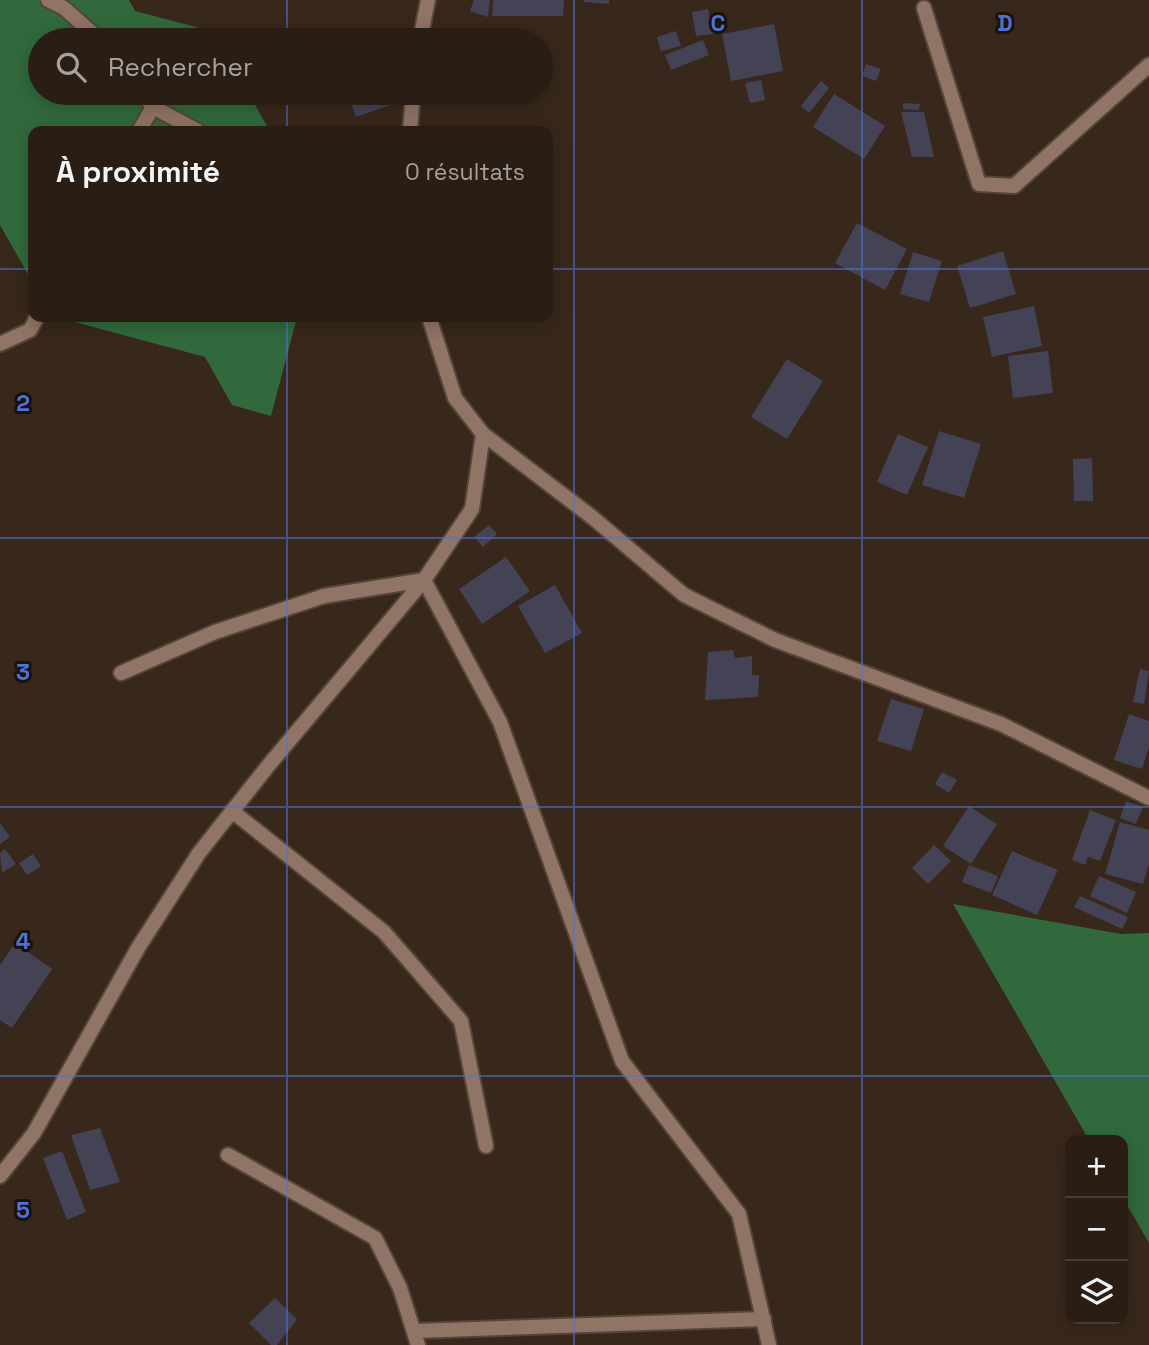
<!DOCTYPE html>
<html lang="fr">
<meta charset="utf-8">
<style>
body{margin:0;font-family:"Space Grotesk",sans-serif;background:#362b22;color:#f1f3f6}
.controls{position:absolute;right:21px;bottom:21px;display:grid;overflow:hidden;border-radius:14px;box-shadow:0 4px 18px #0003}
.controls button{width:63px;height:63px;display:grid;place-items:center;padding:0;border:0;border-bottom:2px solid #463c34;background:#2a1e14;color:#f1f3f6;font:35px sans-serif}
.list{margin:0;padding:0;list-style:none}
h2{display:flex;justify-content:space-between;align-items:center;height:91px;margin:0;padding:0 28px;font-size:30px}
h2 small{font-size:23px;font-weight:400;color:#a5a2a0}
.icon{flex:none;width:38px;height:38px;fill:none;stroke:currentColor;stroke-width:2;stroke-linecap:round;stroke-linejoin:round}
.map{position:relative;flex:none;width:1149px;height:1345px;overflow:hidden}
.search{position:absolute;background:#2a1e14;box-shadow:0 4px 18px #0003;left:28px;top:28px;width:525px;height:77px;display:flex;align-items:center;gap:18px;box-sizing:border-box;padding:0 24px;border-radius:38px;color:#a5a2a0;font-size:26px}
.panel{position:absolute;background:#2a1e14;box-shadow:0 4px 18px #0003;left:28px;top:126px;width:525px;height:196px;border-radius:14px}
.map>svg:first-child{display:block}
</style>
<div class="map">
<svg width="1149" height="1345" viewBox="0 0 1149 1345">
<rect width="100%" height="100%" fill="#38281b"/>
<g fill="#31693c">
<path d="M0,0H129L135,11L211,31L216,40H40V93H248L270,131H33V283L0,225Z"/>
<path d="M56,317H297L271,416L232,405L205,357Z"/>
<path d="M953,904L1121,934L1149,933V1243L1123,1198V1140H1089Z"/>
</g>
<g fill="#444255">
<path d="M474,0H490L488,17L470,11Z"/>
<path d="M493,0H564L563,16H492Z"/>
<path d="M584,0H609V4L584,2Z"/>
<path d="M708,9L713,34L696,36L692,12Z"/>
<path d="M774,24L783,71L731,81L722,34Z"/>
<path d="M676,31L681,46L661,51L657,37Z"/>
<path d="M703,40L709,55L671,70L665,55Z"/>
<path d="M866,64L881,69L876,81L862,76Z"/>
<path d="M761,80L765,100L750,103L745,83Z"/>
<path d="M821,81L829,88L809,113L801,106Z"/>
<path d="M347,93H399L402,101L356,117Z"/>
<path d="M834,94L885,126L864,159L813,127Z"/>
<path d="M903,103L920,104L919,110L903,109Z"/>
<path d="M901,112H924L934,157H912Z"/>
<path d="M857,223L907,249L885,290L835,263Z"/>
<path d="M1003,251L1016,294L970,308L957,266Z"/>
<path d="M913,252L942,261L929,302L900,294Z"/>
<path d="M1034,306L1042,346L992,357L983,317Z"/>
<path d="M1048,351L1053,393L1013,398L1008,356Z"/>
<path d="M787,359L823,381L787,439L751,417Z"/>
<path d="M939,431L981,444L964,498L922,485Z"/>
<path d="M898,434L928,447L907,495L877,482Z"/>
<path d="M1092,458L1093,501H1074L1073,459Z"/>
<path d="M489,525L497,534L483,547L474,537Z"/>
<path d="M506,557L530,591L482,624L459,589Z"/>
<path d="M555,585L582,633L545,653L518,606Z"/>
<path d="M733,650L735,658L752,656V675H759L758,697L705,700L708,652Z"/>
<path d="M1140,669L1149,671L1144,704L1133,702Z"/>
<path d="M891,699L924,709L911,751L877,741Z"/>
<path d="M1129,714L1149,721V747L1142,769L1114,760Z"/>
<path d="M942,772L957,780L949,793L935,784Z"/>
<path d="M1126,801L1143,807L1136,824L1120,818Z"/>
<path d="M969,806L997,824L971,864L943,846Z"/>
<path d="M1090,810L1116,820L1100,861L1088,857L1085,865L1072,860Z"/>
<path d="M1120,822L1149,830V864L1143,884L1105,874Z"/>
<path d="M0,823L10,837L0,844Z"/>
<path d="M934,845L951,861L928,884L912,868Z"/>
<path d="M5,849L16,864L2,873L0,853Z"/>
<path d="M1012,851L1058,870L1037,915L992,895Z"/>
<path d="M33,854L41,866L27,875L19,863Z"/>
<path d="M969,865L998,876L991,893L962,882Z"/>
<path d="M1099,876L1136,892L1127,913L1090,896Z"/>
<path d="M1080,896L1128,917L1122,929L1074,907Z"/>
<path d="M15,943L52,969L12,1028L0,1020V965Z"/>
<path d="M100,1128L120,1182L90,1190L71,1135Z"/>
<path d="M62,1151L86,1212L67,1220L43,1158Z"/>
<path d="M275,1298L297,1319L277,1345H271L249,1323Z"/>
</g>
<g fill="none" stroke-linecap="round" stroke-linejoin="round">
<g stroke="#544539" stroke-width="18">
<g id="minor">
<path d="M48,0L64,8L100,40"/>
<path d="M924,8L979,184L1014,186L1149,65"/>
<path d="M420,40L428,0"/>
<path d="M142,93L153,107L198,131"/>
<path d="M139,131L153,107"/>
<path d="M410,131L413,93"/>
<path d="M429,317L455,398L483,434L592,517L684,595L775,640L1001,724L1149,798"/>
<path d="M0,344L30,330L37,317"/>
<path d="M121,673L215,632L324,596L424,580L500,722L622,1061L739,1214L769,1345"/>
<path d="M232,811L384,932L461,1021L486,1146"/>
<path d="M228,1155L375,1238L400,1288L418,1345"/>
<path d="M0,1176L34,1133L138,948L199,853L268,766L424,580L472,509L483,434"/>
<path d="M415,1331L764,1319"/>
</g>
</g>
<use href="#minor" stroke="#907465" stroke-width="14"/>
</g>
<path fill="none" stroke="#5072d8" stroke-width="2" stroke-opacity="0.55" d="M287,0V40M574,0V1345M862,0V1345M287,93V131M0,269H33M548,269H1149M287,317V1345M0,538H1149M0,807H1149M0,1076H1149"/>
<g font-size="23" text-anchor="middle" font-weight="bold" fill="#5072d8" stroke="#1a120d" stroke-width="6" stroke-linejoin="round" paint-order="stroke">
<text x="718" y="31">C</text>
<text x="1005" y="31">D</text>
<text x="23" y="411">2</text>
<text x="23" y="680">3</text>
<text x="23" y="949">4</text>
<text x="23" y="1218">5</text>
</g>
</svg>
<div class="controls">
<button>+</button>
<button>−</button>
<button><svg class="icon" aria-label="layers" viewBox="0 0 24 24"><path d="M12 4l9 5-9 5-9-5zM3 14l9 5 9-5"/></svg></button>
</div>
<div class="search"><svg class="icon" aria-label="search" viewBox="0 0 24 24"><circle cx="10" cy="10" r="6"/><path d="M15 15l6 6"/></svg>Rechercher</div>
<section class="panel">
<h2>À proximité<small>0 résultats</small></h2>
<ul class="list">
</ul>
</section>
</div>
